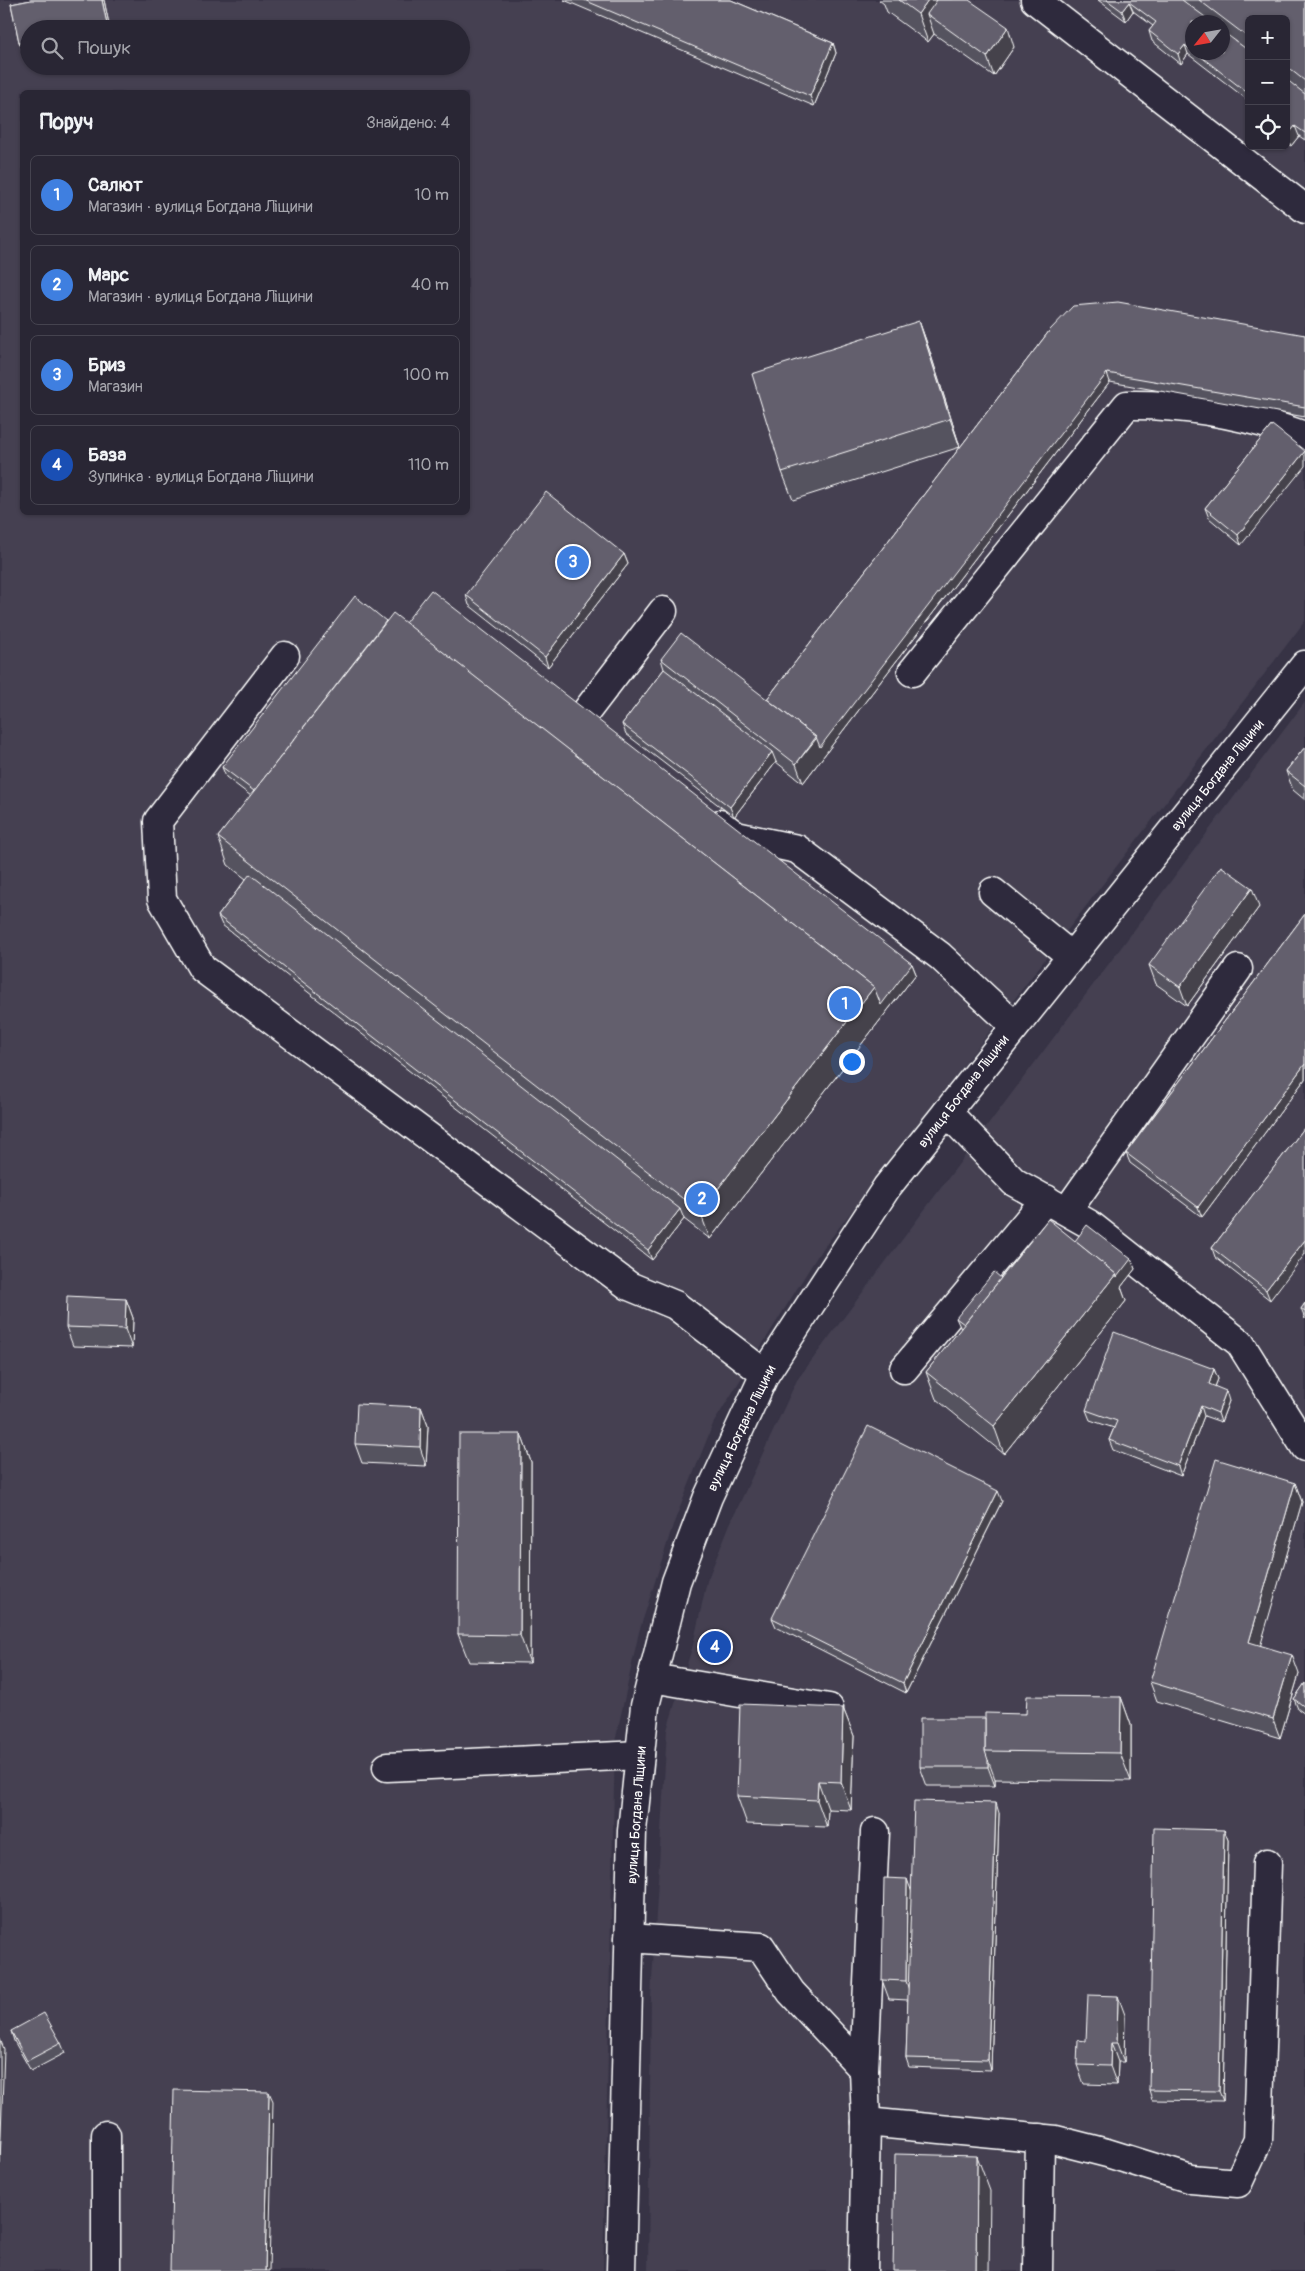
<!DOCTYPE html>
<html lang="uk">
<meta charset="utf-8">
<style>
body{margin:0;font-family:Pangolin,sans-serif;background:#312e3c;color:#f1f3f6}
.controls{position:absolute;right:15px;top:15px;display:grid;overflow:hidden;border-radius:8px;box-shadow:0 1px 4px #0004}
.controls button{width:45px;height:45px;display:grid;place-items:center;padding:0;border:0;border-bottom:1px solid #45434f;background:#292634;color:#f1f3f6;font:25px sans-serif}
.compass{position:absolute;left:1185px;top:15px;width:45px;height:45px;border-radius:50%;background:#292634;box-shadow:0 1px 4px #0004;rotate:239deg}
.you{position:absolute;left:851px;top:1061px;width:18px;height:18px;margin:-12px;border:4px solid #fff;border-radius:50%;background:#1a73e8;box-shadow:0 0 0 8px #1a73e833}
.badge{display:grid;place-items:center;width:32px;height:32px;border-radius:50%;background:#8c9099;color:#fff;font-size:16px;font-weight:700}
.pin{position:absolute;translate:-50% -50%;border:2px solid #fff;box-shadow:0 1px 5px #0006}
.list{margin:0;padding:0;list-style:none}
h2{display:flex;justify-content:space-between;align-items:center;height:65px;margin:0;padding:0 20px;font-size:21px}
h2 small{font-size:16px;font-weight:400;color:#a5a5ac}
.list li{display:grid;grid-template-columns:32px 1fr auto;gap:15px;align-items:center;box-sizing:border-box;height:80px;margin:0 10px 10px;padding:0 10px;border:1px solid #45434f;border-radius:8px}
.list b{display:block;font-size:19px;white-space:nowrap}
.list p{margin:0;font-size:16px;white-space:nowrap;color:#a5a5ac}
.list em{font-size:16px;font-style:normal;color:#a5a5ac}
.icon{flex:none;width:28px;height:28px;fill:none;stroke:currentColor;stroke-width:2;stroke-linecap:round;stroke-linejoin:round}
.map{position:relative;flex:none;width:1305px;height:2271px;overflow:hidden}
.search{position:absolute;background:#292634;box-shadow:0 1px 4px #0004;left:20px;top:20px;width:450px;height:55px;display:flex;align-items:center;gap:12px;box-sizing:border-box;padding:0 18px;border-radius:28px;color:#a5a5ac;font-size:19px}
.panel{position:absolute;background:#292634;box-shadow:0 1px 4px #0004;left:20px;top:90px;width:450px;height:425px;border-radius:8px}
.map>svg:first-child{display:block}
</style>
<div class="map">
<svg width="1305" height="2271" viewBox="0 0 1305 2271">
<rect width="100%" height="100%" fill="#373345"/>
<filter id="ink" filterUnits="userSpaceOnUse"><feTurbulence type="fractalNoise" baseFrequency=".02" numOctaves="2"/><feDisplacementMap in="SourceGraphic" scale="10" xChannelSelector="R" yChannelSelector="G"/><feConvolveMatrix kernelMatrix="1 2 1 2 8 2 1 2 1" color-interpolation-filters="sRGB"/></filter>
<g filter="url(#ink)">
<g fill="#444051" fill-rule="evenodd">
<path d="M0,0H1305V621L818,1255L713,1424L673,1525L639,1632L615,1742L603,2271H0ZM1249,19H1286V146H1249ZM1192,22H1222V52H1192ZM29,29H461V66H29ZM22,92H468V512H22Z"/>
<path d="M1305,702V2271H648L651,1997L667,1730L693,1645L707,1581L730,1524L797,1380Z"/>
</g>
<g fill="none" stroke-linecap="round" stroke-linejoin="round">
<g stroke="#fff" stroke-width="31">
<g id="minor">
<path d="M1035,0L1305,209"/>
<path d="M285,656L158,821L162,899L202,968L629,1286L675,1305L765,1374"/>
<path d="M912,672L1127,405C1186,404 1249,416 1305,436"/>
<path d="M582,717L663,611"/>
<path d="M720,824L736,836L797,849L940,956L1015,1026"/>
<path d="M993,892L1071,956"/>
<path d="M947,1112L1014,1182L1089,1224L1240,1343L1305,1447"/>
<path d="M1067,1211L1238,969"/>
<path d="M904,1369L1046,1199"/>
<path d="M652,1678L829,1708"/>
<path d="M387,1767L640,1755"/>
<path d="M629,1938L761,1947L791,1992L864,2070L866,2122L863,2271"/>
<path d="M864,2070L875,1832"/>
<path d="M866,2122L1056,2140L1107,2153L1191,2179L1238,2183L1258,2140L1267,1863"/>
<path d="M106,2271V2135"/>
<path d="M1038,2271L1040,2138"/>
</g>
</g>
<g stroke="#fff" stroke-width="31">
<path id="major" d="M621,2271L632,1831L645,1706L676,1582L708,1497L765,1374L887,1187L1305,665"/>
</g>
<use href="#minor" stroke="#2f2a3d" stroke-width="28"/>
<use href="#major" stroke="#2f2a3d" stroke-width="28"/>
</g>
<g fill="#55525e" stroke="#fff" fill-rule="evenodd">
<path d="M31,0H104L110,29H29V51L23,52L19,42L11,4Z"/>
<path d="M564,0H731L833,43L836,53L814,106Z"/>
<path d="M879,0H969L1014,47L994,76L934,34L928,42L887,12L884,4Z"/>
<path d="M1098,0H1305V140L1299,136L1291,146L1286,143V19H1249V101L1188,54L1181,64L1152,41L1149,31L1153,26L1133,11L1126,21ZM1192,22H1222V52H1192Z"/>
<path d="M919,321L929,349L960,447L793,500L782,472Z"/>
<path d="M1050,330L1305,335V417L1110,382L803,783L776,762L734,817L626,734L622,724L664,669L661,659L767,699Z"/>
<path d="M1272,425L1241,545L1209,518L1205,508Z"/>
<path d="M624,554L628,564L548,667L469,605L466,595Z"/>
<path d="M386,621L405,623L912,964L916,974L710,1239L684,1219L652,1260L222,925L218,916L246,879L228,865L218,837L251,796L226,777L222,767Z"/>
<path d="M1305,747V800L1293,790L1286,771Z"/>
<path d="M1259,907L1187,1006L1156,984L1149,965Z"/>
<path d="M1305,914V1079L1202,1217L1130,1163L1126,1153Z"/>
<path d="M1305,1127L1270,1300L1215,1257L1212,1248Z"/>
<path d="M1075,1241L1131,1259L1135,1269L1121,1287L1126,1301L1004,1454L936,1399L926,1372L961,1329L956,1318Z"/>
<path d="M126,1299L133,1318L132,1348L73,1346L66,1327Z"/>
<path d="M1305,1303V1319L1301,1309Z"/>
<path d="M1214,1369L1218,1379L1215,1387L1229,1401L1221,1422L1204,1416L1181,1476L1113,1450L1109,1440L1114,1428L1090,1420L1086,1410Z"/>
<path d="M421,1407L428,1426L426,1466L362,1463L355,1444Z"/>
<path d="M521,1434L531,1462L530,1663L469,1662L458,1634Z"/>
<path d="M1295,1483L1302,1502L1260,1645L1299,1674L1280,1738L1157,1701L1150,1682Z"/>
<path d="M1002,1501L906,1693L776,1627L772,1618Z"/>
<path d="M1305,1683V1714L1298,1709L1294,1699Z"/>
<path d="M1121,1697L1131,1725V1781L995,1779V1786H927L920,1767L985,1718L1026,1714Z"/>
<path d="M843,1708L854,1736L851,1810L828,1809L827,1827L747,1824L737,1796Z"/>
<path d="M999,1813L991,2070L909,2067L906,2058L908,2000L889,1999L882,1980L911,1889Z"/>
<path d="M1224,1830L1228,1840L1223,2101L1152,2100L1149,2090Z"/>
<path d="M1125,2015L1124,2062H1118L1117,2085L1084,2084L1077,2065L1086,2041Z"/>
<path d="M11,2031L61,2043L65,2053L31,2071L14,2041Z"/>
</g>
<g fill="#45424c" stroke="#fff">
<path d="M102,0H104L110,29H109L107,24Z"/>
<path d="M928,0H953L927,14L934,34L928,42L918,14Z"/>
<path d="M1129,2L1133,11L1126,21L1122,11Z"/>
<path d="M1008,27L1014,47L994,76L987,57Z"/>
<path d="M833,43L836,53L814,106L810,96Z"/>
<path d="M1185,45L1188,54L1181,64L1178,54Z"/>
<path d="M1295,126L1299,136L1291,146L1287,136Z"/>
<path d="M919,321L929,349L960,447L950,419Z"/>
<path d="M1107,373L1110,382L803,783L796,764Z"/>
<path d="M1305,451V466L1241,545L1238,535Z"/>
<path d="M624,554L628,564L548,667L545,657Z"/>
<path d="M772,752L776,762L734,817L730,807Z"/>
<path d="M1252,888L1259,907L1187,1006L1180,987Z"/>
<path d="M912,964L916,974L710,1239L700,1212L874,987Z"/>
<path d="M1305,1064V1079L1202,1217L1198,1207Z"/>
<path d="M680,1209L684,1219L652,1260L648,1250Z"/>
<path d="M1305,1240V1254L1270,1300L1266,1290Z"/>
<path d="M1131,1259L1135,1269L1121,1287L1126,1301L1004,1454L994,1426L1116,1274Z"/>
<path d="M126,1299L133,1318L132,1348L125,1329Z"/>
<path d="M1214,1369L1218,1379L1212,1394L1209,1384Z"/>
<path d="M1226,1391L1229,1401L1221,1422L1218,1413Z"/>
<path d="M1201,1406L1204,1416L1181,1476L1178,1466Z"/>
<path d="M421,1407L428,1426L426,1466L420,1447Z"/>
<path d="M521,1434L531,1462L530,1663L520,1635Z"/>
<path d="M1295,1483L1302,1502L1256,1661L1249,1642Z"/>
<path d="M998,1491L1002,1501L906,1693L903,1683Z"/>
<path d="M1292,1655L1299,1674L1280,1738L1273,1719Z"/>
<path d="M1121,1697L1131,1725V1781L1120,1753Z"/>
<path d="M843,1708L854,1736L851,1810L841,1782Z"/>
<path d="M988,1760L995,1779V1786L988,1767Z"/>
<path d="M818,1781L828,1809L827,1827L817,1800Z"/>
<path d="M996,1803L999,1813L991,2070L988,2060Z"/>
<path d="M1224,1830L1228,1840L1223,2101L1219,2091Z"/>
<path d="M907,1879L914,1898L912,2000L906,1981Z"/>
<path d="M1118,1996L1125,2015L1124,2062L1117,2043Z"/>
<path d="M0,2039L4,2049L0,2164Z"/>
<path d="M1111,2043L1118,2062L1117,2085L1110,2066Z"/>
<path d="M269,2092L273,2101L269,2271H265Z"/>
<path d="M977,2156L990,2191L989,2271H976Z"/>
</g>
<g fill="#635f6d" stroke="#fff">
<path d="M31,0H102L107,24L84,29H29V40L19,42L11,4Z"/>
<path d="M584,0H731L833,43L810,96Z"/>
<path d="M899,0H928L918,14Z"/>
<path d="M937,0H969L1008,27L987,57L927,14Z"/>
<path d="M1107,0H1182L1212,22H1192V51L1185,45L1178,54L1149,31L1156,22L1129,2L1122,11Z"/>
<path d="M1199,0H1305V81L1286,66V19H1249V38Z"/>
<path d="M1222,31L1249,51V94L1195,52H1222Z"/>
<path d="M1286,79L1305,94V133L1295,126L1287,136H1286Z"/>
<path d="M1118,302L1305,335V407L1107,373L820,747L816,737L767,699L1050,330L1073,306Z"/>
<path d="M919,321L950,419L782,472L752,374Z"/>
<path d="M1272,425L1305,451L1238,535L1205,508Z"/>
<path d="M546,492L624,554L545,657L466,595Z"/>
<path d="M431,590L912,964L881,1005L874,987L405,623Z"/>
<path d="M355,596L386,621L254,791L222,767Z"/>
<path d="M393,613L874,987L700,1212L218,837Z"/>
<path d="M681,633L816,737L796,764L661,659Z"/>
<path d="M664,669L772,752L730,807L622,724Z"/>
<path d="M1305,747V786L1286,771Z"/>
<path d="M1221,866L1252,888L1180,987L1149,965Z"/>
<path d="M250,874L680,1209L648,1250L218,916Z"/>
<path d="M1305,914V1064L1198,1207L1126,1153Z"/>
<path d="M1305,1127V1240L1266,1290L1212,1248Z"/>
<path d="M1048,1219L1116,1274L994,1426L926,1372Z"/>
<path d="M1087,1225L1131,1259L1117,1277L1116,1274L1075,1241Z"/>
<path d="M994,1272L1001,1278L964,1324L956,1318Z"/>
<path d="M67,1296L126,1299L125,1329L66,1327Z"/>
<path d="M1305,1303V1312L1301,1309Z"/>
<path d="M1114,1332L1214,1369L1209,1384L1226,1391L1218,1413L1201,1406L1178,1466L1109,1440L1117,1421L1086,1410Z"/>
<path d="M357,1404L421,1407L420,1447L355,1444Z"/>
<path d="M868,1426L998,1491L903,1683L772,1618Z"/>
<path d="M459,1434H521L520,1635L458,1634Z"/>
<path d="M1216,1459L1295,1483L1249,1642L1292,1655L1273,1719L1150,1682Z"/>
<path d="M1305,1683V1707L1294,1699Z"/>
<path d="M1027,1696L1121,1697L1120,1753L985,1751V1713L1026,1714Z"/>
<path d="M740,1704L843,1708L841,1782L818,1781L817,1800L737,1796Z"/>
<path d="M920,1718H985V1751L988,1760V1767H920Z"/>
<path d="M914,1801L996,1803L988,2060L906,2058Z"/>
<path d="M1154,1828L1224,1830L1219,2091L1149,2090Z"/>
<path d="M884,1878L907,1879L906,1981L882,1980Z"/>
<path d="M1088,1995L1118,1996L1117,2043H1111L1110,2066L1077,2065L1078,2040L1086,2041Z"/>
<path d="M44,2013L61,2043L27,2061L11,2031Z"/>
<path d="M174,2090L269,2092L265,2271H170Z"/>
<path d="M895,2154L977,2156L976,2271H893Z"/>
</g>
</g>
<g text-anchor="middle" stroke-width="4.5" stroke-linejoin="round" paint-order="stroke">
<g font-size="14" fill="#fff" stroke="#2f2a3d">
<text transform="translate(1217 775) rotate(-51)" y="5">вулиця Богдана Ліщини</text>
<text transform="translate(963 1091) rotate(-52)" y="5">вулиця Богдана Ліщини</text>
<text transform="translate(741 1428) rotate(-64)" y="5">вулиця Богдана Ліщини</text>
<text transform="translate(636 1815) rotate(-86)" y="5">вулиця Богдана Ліщини</text>
</g>
</g>
</svg>
<div class="controls">
<button>+</button>
<button>−</button>
<button><svg class="icon" aria-label="locate" viewBox="0 0 24 24"><circle cx="12" cy="12" r="6"/><path d="M12 2v4M12 18v4M2 12h4M18 12h4"/></svg></button>
</div>
<svg class="compass" viewBox="-18 -18 36 36"><path d="M0-13l5 13h-10z" fill="#e53935"/><path d="M0 13l5-13h-10z" fill="#a5a5ac"/></svg>
<div class="you"></div>
<div class="pin badge" style="left:845px;top:1004px;background:#3f7fe0">1</div>
<div class="pin badge" style="left:702px;top:1199px;background:#3f7fe0">2</div>
<div class="pin badge" style="left:573px;top:562px;background:#3f7fe0">3</div>
<div class="pin badge" style="left:715px;top:1647px;background:#1a4fb4">4</div>
<div class="search"><svg class="icon" aria-label="search" viewBox="0 0 24 24"><circle cx="10" cy="10" r="6"/><path d="M15 15l6 6"/></svg>Пошук</div>
<section class="panel">
<h2>Поруч<small>Знайдено: 4</small></h2>
<ul class="list">
<li><span class="badge" style="background:#3f7fe0">1</span><div><b>Салют</b><p>Магазин · вулиця Богдана Ліщини</p></div><em>10 m</em></li>
<li><span class="badge" style="background:#3f7fe0">2</span><div><b>Марс</b><p>Магазин · вулиця Богдана Ліщини</p></div><em>40 m</em></li>
<li><span class="badge" style="background:#3f7fe0">3</span><div><b>Бриз</b><p>Магазин</p></div><em>100 m</em></li>
<li><span class="badge" style="background:#1a4fb4">4</span><div><b>База</b><p>Зупинка · вулиця Богдана Ліщини</p></div><em>110 m</em></li>
</ul>
</section>
</div>
